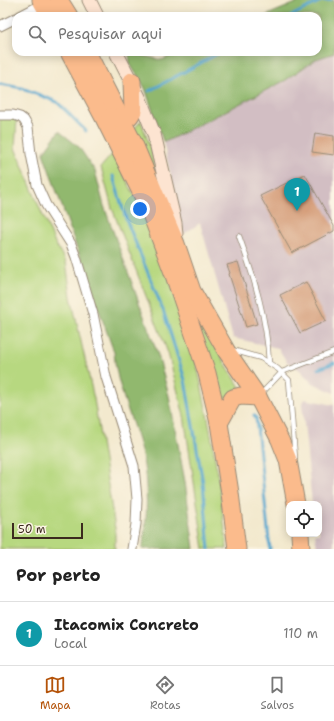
<!DOCTYPE html>
<html lang="pt">
<style>
body{margin:0;font-family:"Shantell Sans",sans-serif;background:#f6f6f6;color:#222}
.controls{position:absolute;right:12px;bottom:12px;display:grid;overflow:hidden;border-radius:8px;box-shadow:0 2px 10px #0003}
.controls button{width:36px;height:36px;display:grid;place-items:center;padding:0;border:0;border-bottom:1px solid #e0e0e0;background:#fff;color:#222;font:20px sans-serif}
.scale{position:absolute;left:12px;bottom:10px;width:71px;box-sizing:border-box;padding-left:4px;border:2px solid #3b2a1e;border-top:0;font-size:11px;line-height:14px;white-space:nowrap;color:#3b2a1e;-webkit-text-stroke:3px #fcf5e5;paint-order:stroke}
.you{position:absolute;left:140px;top:209px;width:14px;height:14px;margin:-10px;border:3px solid #fff;border-radius:50%;background:#1a73e8;box-shadow:0 0 0 6px #1a73e833}
.badge{display:grid;place-items:center;width:26px;height:26px;border-radius:50%;background:#b45309;color:#fff;font-size:13px;font-weight:700}
.pin{position:absolute;translate:-50% -33px;filter:drop-shadow(0 1px 2px #0008)}
.pin::after{content:'';position:absolute;top:21px;width:14px;height:12px;background:inherit;clip-path:polygon(0 0,100% 0,50% 100%)}
.list{margin:0;padding:0;list-style:none}
h2{display:flex;justify-content:space-between;align-items:center;height:52px;margin:0;padding:0 16px;font-size:17px}
h2 small{font-size:13px;font-weight:400;color:#767676}
.list li{display:grid;grid-template-columns:26px 1fr auto;gap:12px;align-items:center;box-sizing:border-box;height:64px;padding:0 16px;border-top:1px solid #e0e0e0}
.list b{display:block;font-size:15px;white-space:nowrap}
.list p{margin:0;font-size:13px;white-space:nowrap;color:#767676}
.list em{font-size:13px;font-style:normal;color:#767676}
.icon{flex:none;width:22px;height:22px;fill:none;stroke:currentColor;stroke-width:2;stroke-linecap:round;stroke-linejoin:round}
.map{position:relative;flex:none;width:334px;height:549px;overflow:hidden}
.search{position:absolute;background:#fff;box-shadow:0 2px 10px #0003;left:12px;right:12px;top:12px;height:44px;display:flex;align-items:center;gap:10px;box-sizing:border-box;padding:0 14px;border-radius:12px;color:#767676;font-size:15px}
.sheet{height:116px;background:#fff}
nav{display:flex;justify-content:space-around;align-items:center;box-sizing:border-box;height:56px;border-top:1px solid #e0e0e0;background:#fff;font-size:11px;color:#767676}
nav a{display:grid;justify-items:center;gap:2px}
nav .on{color:#b45309}
.map>svg:first-child{display:block}
</style>
<div class="map">
<svg width="334" height="549" viewBox="0 0 334 549">
<rect width="100%" height="100%" fill="#fcf5e5"/>
<filter id="ink" filterUnits="userSpaceOnUse"><feTurbulence type="fractalNoise" baseFrequency=".025" numOctaves="2"/><feDisplacementMap in="SourceGraphic" scale="8" xChannelSelector="R" yChannelSelector="G"/><feConvolveMatrix kernelMatrix="1 2 1 2 8 2 1 2 1" color-interpolation-filters="sRGB"/></filter>
<filter id="wash" filterUnits="userSpaceOnUse"><feTurbulence type="fractalNoise" baseFrequency=".012" numOctaves="4" result="noise"/><feDisplacementMap in="SourceGraphic" scale="16" xChannelSelector="R" yChannelSelector="G"/><feGaussianBlur stdDeviation="0.9" result="paint"/><feColorMatrix in="noise" values="0 0 0 0 0 0 0 0 0 0 0 0 0 0 0 0 0 1.4 0 .05"/><feComposite in="paint" operator="in"/></filter>
<g filter="url(#wash)">
<rect width="100%" height="100%" fill="#f3e9ce"/>
<g fill="#d2bec3">
<path d="M334,53V393L311,382L300,370L287,362L278,348L233,338L200,223L184,234L163,141H167L286,80L316,59Z"/>
<path d="M304,399L334,405V549H317L315,534H319V504H312L302,403Z"/>
</g>
<g fill="#b7d880" stroke="#79814f">
<path d="M0,116L17,119L15,148L43,216L56,245L66,262L71,297L94,399L115,528V549H0Z"/>
<path d="M141,121L151,150L157,181L133,130Z"/>
<path d="M113,153L147,220L174,292L190,349H193C209,415 220,482 227,549H204L184,416L168,353L112,208L101,167Z"/>
<path d="M193,311L240,387L235,390L219,404Z"/>
</g>
<g fill="#91b86e" stroke="#667146">
<path d="M303,0H334V53L316,59L286,80L167,141H163L145,88L130,64L129,53L162,60L180,52H318V16H265Z"/>
<path d="M59,131L79,147L95,171L104,206L158,355L169,396L185,482L194,549H142C148,522 148,482 142,455C134,420 116,388 114,352L43,153Z"/>
</g>
<g fill="none" stroke-linecap="round" stroke-linejoin="round">
<g stroke="#53a5ce" stroke-width="3">
<path d="M291,16L321,1L331,0"/>
<path d="M0,84L22,88L57,102L86,131"/>
<path d="M149,91L221,52"/>
<path d="M113,176L126,219L163,310L185,380L203,483L209,549"/>
<path d="M318,369L334,363"/>
<path d="M254,415L256,418L270,549"/>
</g>
</g>
<g id="blocks">
<g fill="#d69f7c">
<path d="M315,133L334,136V155L312,152Z"/>
<path d="M305,174L334,226V231L292,253L260,196Z"/>
<path d="M238,262L257,324L246,327L229,274L230,273L227,265Z"/>
<path d="M306,282L326,321L300,333L280,295Z"/>
</g>
</g>
</g>
<g filter="url(#ink)">
<use href="#blocks" fill-opacity="0" stroke="#978a76" stroke-width="1"/>
<g fill="none" stroke-linecap="round" stroke-linejoin="round">
<g stroke="#978a76" stroke-width="6">
<g id="lane">
<path d="M239,236C254,277 267,319 269,363"/>
<path d="M232,350L261,358L278,369L289,380L295,458"/>
<path d="M261,394L282,372L334,352"/>
</g>
</g>
<g stroke="#978a76" stroke-width="11">
<g id="street">
<path d="M20,16L43,4"/>
<path d="M0,26L16,18"/>
<path d="M0,115H13L20,117L24,120L28,127L31,154L37,185L46,205L71,244L76,257L93,314L106,377L134,466L137,499L136,524L132,549"/>
</g>
</g>
<g stroke="#978a76" stroke-width="15">
<g id="secondary">
<path d="M89,0L97,16"/>
<path d="M116,52L139,97L154,134L175,223L176,234"/>
</g>
</g>
<g stroke="#978a76" stroke-width="19">
<g id="highway">
<path d="M41,0L50,16"/>
<path d="M59,0L69,16"/>
<path d="M69,52L103,116L148,206L174,275L207,373L219,423L230,493L237,549"/>
<path d="M87,52L134,144L176,244L192,291L227,352L258,397L280,440L288,460L296,504"/>
<path d="M111,117L121,119L130,116L133,111L132,81"/>
<path d="M219,423L233,398L241,396L258,397"/>
<path d="M300,534L301,549"/>
</g>
</g>
<use href="#lane" stroke="#fff" stroke-width="4.5"/>
<use href="#street" stroke="#fff" stroke-width="9"/>
<use href="#secondary" stroke="#fde4d1" stroke-width="13"/>
<use href="#highway" stroke="#fbbb8c" stroke-width="17"/>
</g>
</g>
</svg>
<div class="controls">
<button><svg class="icon" aria-label="locate" viewBox="0 0 24 24"><circle cx="12" cy="12" r="6"/><path d="M12 2v4M12 18v4M2 12h4M18 12h4"/></svg></button>
</div>
<div class="scale">50 m</div>
<div class="you"></div>
<div class="pin badge" style="left:297px;top:211px;background:#0f9aa8">1</div>
<div class="search"><svg class="icon" aria-label="search" viewBox="0 0 24 24"><circle cx="10" cy="10" r="6"/><path d="M15 15l6 6"/></svg>Pesquisar aqui</div>
</div>
<section class="sheet">
<h2>Por perto<small></small></h2>
<ul class="list">
<li><span class="badge" style="background:#0f9aa8">1</span><div><b>Itacomix Concreto</b><p>Local</p></div><em>110 m</em></li>
</ul>
</section>
<nav>
<a class="on"><svg class="icon" aria-label="map" viewBox="0 0 24 24"><path d="M3 6l6-2 6 2 6-2v14l-6 2-6-2-6 2zM9 4v14M15 6v14"/></svg>Mapa</a>
<a><svg class="icon" aria-label="directions" viewBox="0 0 24 24"><path d="M12 3l9 9-9 9-9-9zM9 14v-3h6M13 9l2 2-2 2"/></svg>Rotas</a>
<a><svg class="icon" aria-label="saved" viewBox="0 0 24 24"><path d="M7 4h10v16l-5-4-5 4z"/></svg>Salvos</a>
</nav>
